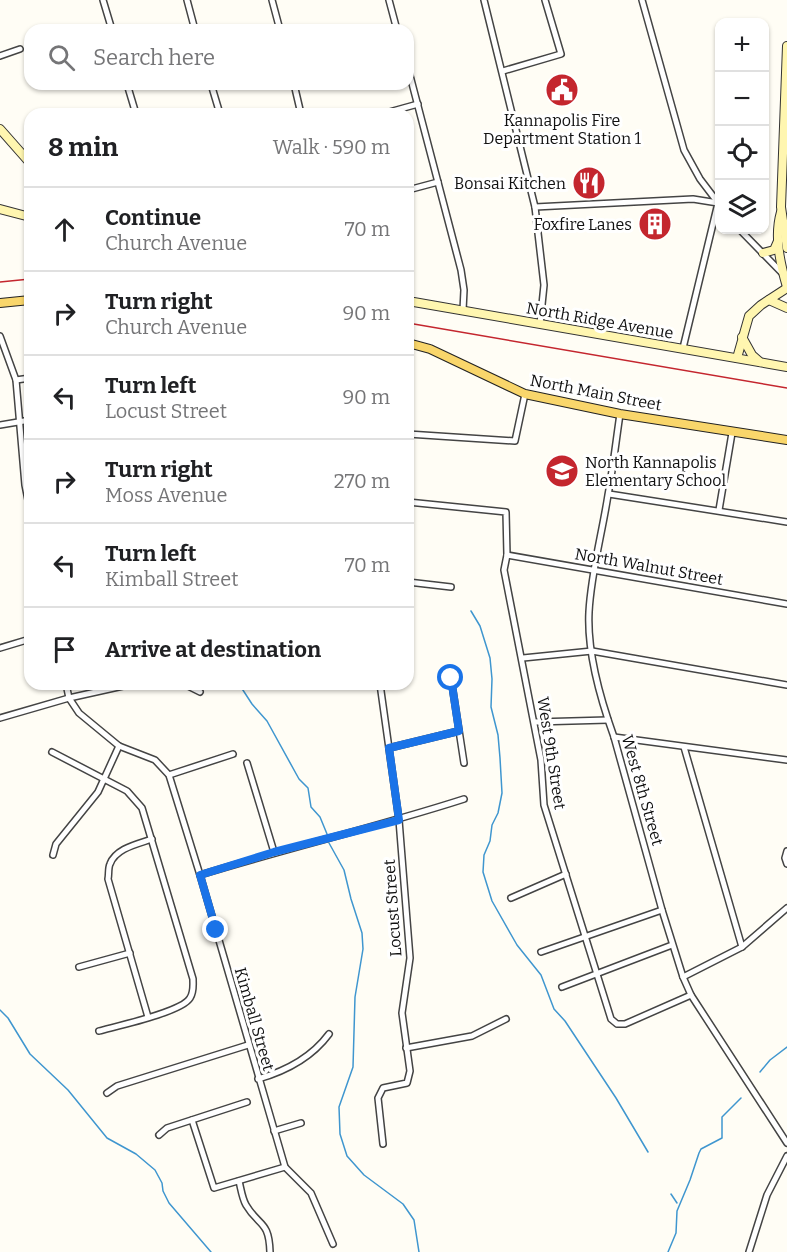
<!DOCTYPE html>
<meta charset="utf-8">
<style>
body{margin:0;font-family:Bitter,serif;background:#f2f2f2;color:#202124}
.controls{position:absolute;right:18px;top:18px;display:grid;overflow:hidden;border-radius:12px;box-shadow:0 2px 4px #0004}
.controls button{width:54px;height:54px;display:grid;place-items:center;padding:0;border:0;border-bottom:2px solid #e0e0e0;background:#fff;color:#202124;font:30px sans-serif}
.stop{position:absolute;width:18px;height:18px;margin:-14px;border:4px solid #1a73e8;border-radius:50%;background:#fff}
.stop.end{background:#1a73e8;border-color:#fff;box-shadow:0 2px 6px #0008}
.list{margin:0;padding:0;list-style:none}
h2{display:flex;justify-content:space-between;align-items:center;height:78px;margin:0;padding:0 24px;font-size:26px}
h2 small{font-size:20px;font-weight:400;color:#757577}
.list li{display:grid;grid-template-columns:39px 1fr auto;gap:18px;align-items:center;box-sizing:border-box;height:84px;padding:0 24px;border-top:2px solid #e0e0e0}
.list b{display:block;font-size:22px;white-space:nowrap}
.list p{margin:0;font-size:20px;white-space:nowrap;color:#757577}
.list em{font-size:20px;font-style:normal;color:#757577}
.icon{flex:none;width:33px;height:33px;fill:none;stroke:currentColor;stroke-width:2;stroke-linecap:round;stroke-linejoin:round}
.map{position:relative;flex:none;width:787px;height:1252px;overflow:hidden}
.search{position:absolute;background:#fff;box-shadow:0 2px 4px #0004;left:24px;top:24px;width:390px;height:66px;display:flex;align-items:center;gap:15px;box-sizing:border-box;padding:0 21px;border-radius:18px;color:#757577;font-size:22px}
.panel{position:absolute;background:#fff;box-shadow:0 2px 4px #0004;left:24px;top:108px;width:390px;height:582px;border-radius:18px}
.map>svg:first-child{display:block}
</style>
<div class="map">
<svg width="787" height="1252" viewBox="0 0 787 1252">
<rect width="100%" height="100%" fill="#fffdf5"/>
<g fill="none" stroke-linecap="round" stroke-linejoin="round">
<g stroke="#3f96cf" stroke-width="1.5">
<path d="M471,611L480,626L490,658L492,679L491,707L498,735L500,758L502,793L498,813L492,825L490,841L484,855L483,872L492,901L517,945L541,975L554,1009L565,1021L616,1098L648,1152"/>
<path d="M239,684L252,704L267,721L299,779L308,788L311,807L320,817L327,834"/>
<path d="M329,843L344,870L351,899L362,933L363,949L355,997L353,1067L339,1107L340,1134L347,1156L364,1175L403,1204L414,1220L419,1252"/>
<path d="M0,1010L8,1018L30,1054L68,1090L107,1138L136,1154L155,1170L162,1183L163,1191L169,1203L211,1252"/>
<path d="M760,1072L770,1060L787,1047"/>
<path d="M671,1194L677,1203"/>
<path d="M668,1252L676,1233L677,1211L690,1180L699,1153L701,1149L722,1138V1117L741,1098"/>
</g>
<g stroke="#444" stroke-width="8">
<g id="street">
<path d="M103,0L112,30"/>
<path d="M187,0L195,30"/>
<path d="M272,0L280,30"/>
<path d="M389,0L397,30"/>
<path d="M484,0L535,207L544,285L540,324"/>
<path d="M642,0L684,150L700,179L719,204"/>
<path d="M0,56L20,49"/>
<path d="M408,68L461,270L464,290L463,310"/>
<path d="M503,71L561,54L545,0"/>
<path d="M127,84L136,114"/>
<path d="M211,84L220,114"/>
<path d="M294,84L301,114"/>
<path d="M382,114L418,104"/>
<path d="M408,190L438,182"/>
<path d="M535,207L693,199L718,203L683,348"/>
<path d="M740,230L782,273"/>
<path d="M0,336L16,380L25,485L30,510"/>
<path d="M16,380L30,378"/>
<path d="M620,414C616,441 613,468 608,495C602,534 591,573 589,612C587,651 601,701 614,737L662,910L683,977L691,995L787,1143"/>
<path d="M0,425L30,420"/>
<path d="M408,434L515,441L525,394"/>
<path d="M609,494L787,522"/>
<path d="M408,502L506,512L507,555L504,570L541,760L544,805L611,1019L617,1024H625L691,995"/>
<path d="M719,510L732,433"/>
<path d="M408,513L410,502"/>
<path d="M507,555L787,604"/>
<path d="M408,582L451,587"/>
<path d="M0,648L30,639"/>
<path d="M523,658L592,651L787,685"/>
<path d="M451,678L464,763"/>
<path d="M66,684L69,698L79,713L119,746L155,760L169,775L200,875L285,1167L311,1193L333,1244"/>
<path d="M184,684L200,692"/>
<path d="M380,684L399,820L410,958L402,1013L410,1071L407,1083L383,1088L378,1098L383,1144"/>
<path d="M0,718L69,698L132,684"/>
<path d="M535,722L608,720"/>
<path d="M614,737L787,760"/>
<path d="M684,747L742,947"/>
<path d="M389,748L459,731"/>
<path d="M52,752L127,791L142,808L193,979C193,986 194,992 190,998C182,1012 117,1026 99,1031"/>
<path d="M247,763L274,852"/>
<path d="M169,775L233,754"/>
<path d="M787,851L785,858L787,864"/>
<path d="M53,855L56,844L98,792L119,746"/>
<path d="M200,875C288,848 377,827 464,799"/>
<path d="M511,898L566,874"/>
<path d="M541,952L662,910"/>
<path d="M79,967L130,953"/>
<path d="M683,977L742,947L787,908"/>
<path d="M562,987L672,945"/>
<path d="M148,1017L108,879C109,875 108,868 110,864C116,848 138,844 152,839"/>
<path d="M406,1048L472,1036L506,1019"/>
<path d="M258,1079C286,1071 312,1057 329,1034"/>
<path d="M107,1093L117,1086L248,1045"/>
<path d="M192,1120L214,1188L285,1167"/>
<path d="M274,1131L301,1123"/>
<path d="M159,1135L167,1128L247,1102"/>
<path d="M239,1181C241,1189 242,1198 246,1205C259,1227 269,1220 270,1252"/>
<path d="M749,1252L767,1195L787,1156"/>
</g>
</g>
<g stroke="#333" stroke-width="10">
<g id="secondary">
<path d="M787,46L781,207L787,248"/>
<path d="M0,129L30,163"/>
<path d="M0,209L30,217"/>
<path d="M781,212C774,236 780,263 787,287"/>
<path d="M763,253L774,250L778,241"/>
<path d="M769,300L787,308"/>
<path d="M408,301L787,367"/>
<path d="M742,337L752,355L760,362"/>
<path d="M737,358L749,316L761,305L787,288"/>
</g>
</g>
<g stroke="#222" stroke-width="10">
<g id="primary">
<path d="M0,303L30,300"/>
<path d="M408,343L430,349L525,394L620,414L787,440"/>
</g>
</g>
<use href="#street" stroke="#fff" stroke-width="5"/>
<use href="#secondary" stroke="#fff6b0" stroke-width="8"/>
<use href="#primary" stroke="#f9d66b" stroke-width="8"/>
<g stroke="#c4262e" stroke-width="1.5">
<path d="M0,282L30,279"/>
<path d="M408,323L787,388"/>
</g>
</g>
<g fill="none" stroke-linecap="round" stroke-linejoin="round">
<path stroke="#1a73e8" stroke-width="8" d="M216,930L200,875L274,852L399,820L389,748L459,731L451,678"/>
</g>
<defs>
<g id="civic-disc" transform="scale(1.725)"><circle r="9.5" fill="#c4262e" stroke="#fff"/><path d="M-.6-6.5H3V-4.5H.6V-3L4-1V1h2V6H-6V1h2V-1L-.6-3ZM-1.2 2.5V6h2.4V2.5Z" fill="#fff"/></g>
<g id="restaurant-disc" transform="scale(1.725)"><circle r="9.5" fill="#c4262e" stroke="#fff"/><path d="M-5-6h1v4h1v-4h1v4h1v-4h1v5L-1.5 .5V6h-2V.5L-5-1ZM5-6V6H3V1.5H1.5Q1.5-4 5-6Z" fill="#fff"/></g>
<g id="building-disc" transform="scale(1.725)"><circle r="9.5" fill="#c4262e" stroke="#fff"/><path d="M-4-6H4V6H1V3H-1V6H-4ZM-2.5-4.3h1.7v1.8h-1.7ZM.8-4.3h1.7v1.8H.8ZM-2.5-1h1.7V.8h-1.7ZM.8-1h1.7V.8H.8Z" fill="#fff"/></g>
<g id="school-disc" transform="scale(1.725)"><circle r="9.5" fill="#c4262e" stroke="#fff"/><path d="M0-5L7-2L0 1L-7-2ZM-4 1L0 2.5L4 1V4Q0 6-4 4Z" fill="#fff"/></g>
</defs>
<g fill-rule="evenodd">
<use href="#civic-disc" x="562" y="90"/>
<use href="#restaurant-disc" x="589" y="183"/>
<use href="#building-disc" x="655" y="224"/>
<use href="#school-disc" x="562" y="471"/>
</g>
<g text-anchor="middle" stroke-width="6" stroke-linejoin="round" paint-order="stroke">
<g font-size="16" fill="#111" stroke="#fff" text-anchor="end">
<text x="562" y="126" text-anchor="middle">Kannapolis Fire<tspan x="562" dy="18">Department Station 1</tspan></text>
<text x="566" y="189">Bonsai Kitchen</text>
<text x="632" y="230">Foxfire Lanes</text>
<text x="585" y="468" text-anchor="start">North Kannapolis<tspan x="585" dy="18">Elementary School</tspan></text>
</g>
<g font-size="16" fill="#111" stroke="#fff">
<text transform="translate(600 320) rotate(10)" y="6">North Ridge Avenue</text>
<text transform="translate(596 392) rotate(11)" y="6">North Main Street</text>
<text transform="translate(649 566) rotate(10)" y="6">North Walnut Street</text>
<text transform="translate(552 753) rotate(81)" y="6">West 9th Street</text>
<text transform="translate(643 790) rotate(74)" y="6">West 8th Street</text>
<text transform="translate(392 908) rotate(-94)" y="6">Locust Street</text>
<text transform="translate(255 1019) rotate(74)" y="6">Kimball Street</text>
</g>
</g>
</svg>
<div class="controls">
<button>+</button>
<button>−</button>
<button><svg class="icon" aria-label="locate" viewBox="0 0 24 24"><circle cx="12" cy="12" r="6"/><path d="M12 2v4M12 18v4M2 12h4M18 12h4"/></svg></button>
<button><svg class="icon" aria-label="layers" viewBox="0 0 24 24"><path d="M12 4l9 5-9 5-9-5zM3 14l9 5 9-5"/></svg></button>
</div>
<div class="stop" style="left:451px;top:678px"></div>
<div class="stop end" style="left:216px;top:930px"></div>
<div class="search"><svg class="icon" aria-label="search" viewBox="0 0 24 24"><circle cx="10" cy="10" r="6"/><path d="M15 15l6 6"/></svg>Search here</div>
<section class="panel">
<h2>8 min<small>Walk · 590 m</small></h2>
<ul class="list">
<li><svg class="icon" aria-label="ahead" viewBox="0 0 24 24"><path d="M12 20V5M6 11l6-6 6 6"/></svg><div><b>Continue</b><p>Church Avenue</p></div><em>70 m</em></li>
<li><svg class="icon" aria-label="right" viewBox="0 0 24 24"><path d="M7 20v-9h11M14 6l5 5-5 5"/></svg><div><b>Turn right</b><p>Church Avenue</p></div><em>90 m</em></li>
<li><svg class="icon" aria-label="left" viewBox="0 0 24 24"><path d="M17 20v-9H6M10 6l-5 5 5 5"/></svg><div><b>Turn left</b><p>Locust Street</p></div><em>90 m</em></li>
<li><svg class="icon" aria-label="right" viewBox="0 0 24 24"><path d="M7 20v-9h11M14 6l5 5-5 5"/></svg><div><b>Turn right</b><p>Moss Avenue</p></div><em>270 m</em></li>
<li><svg class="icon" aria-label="left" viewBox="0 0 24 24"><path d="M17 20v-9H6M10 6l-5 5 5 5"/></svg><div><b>Turn left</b><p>Kimball Street</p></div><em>70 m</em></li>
<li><svg class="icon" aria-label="arrive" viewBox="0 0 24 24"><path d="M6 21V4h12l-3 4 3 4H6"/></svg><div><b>Arrive at destination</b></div></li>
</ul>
</section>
</div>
